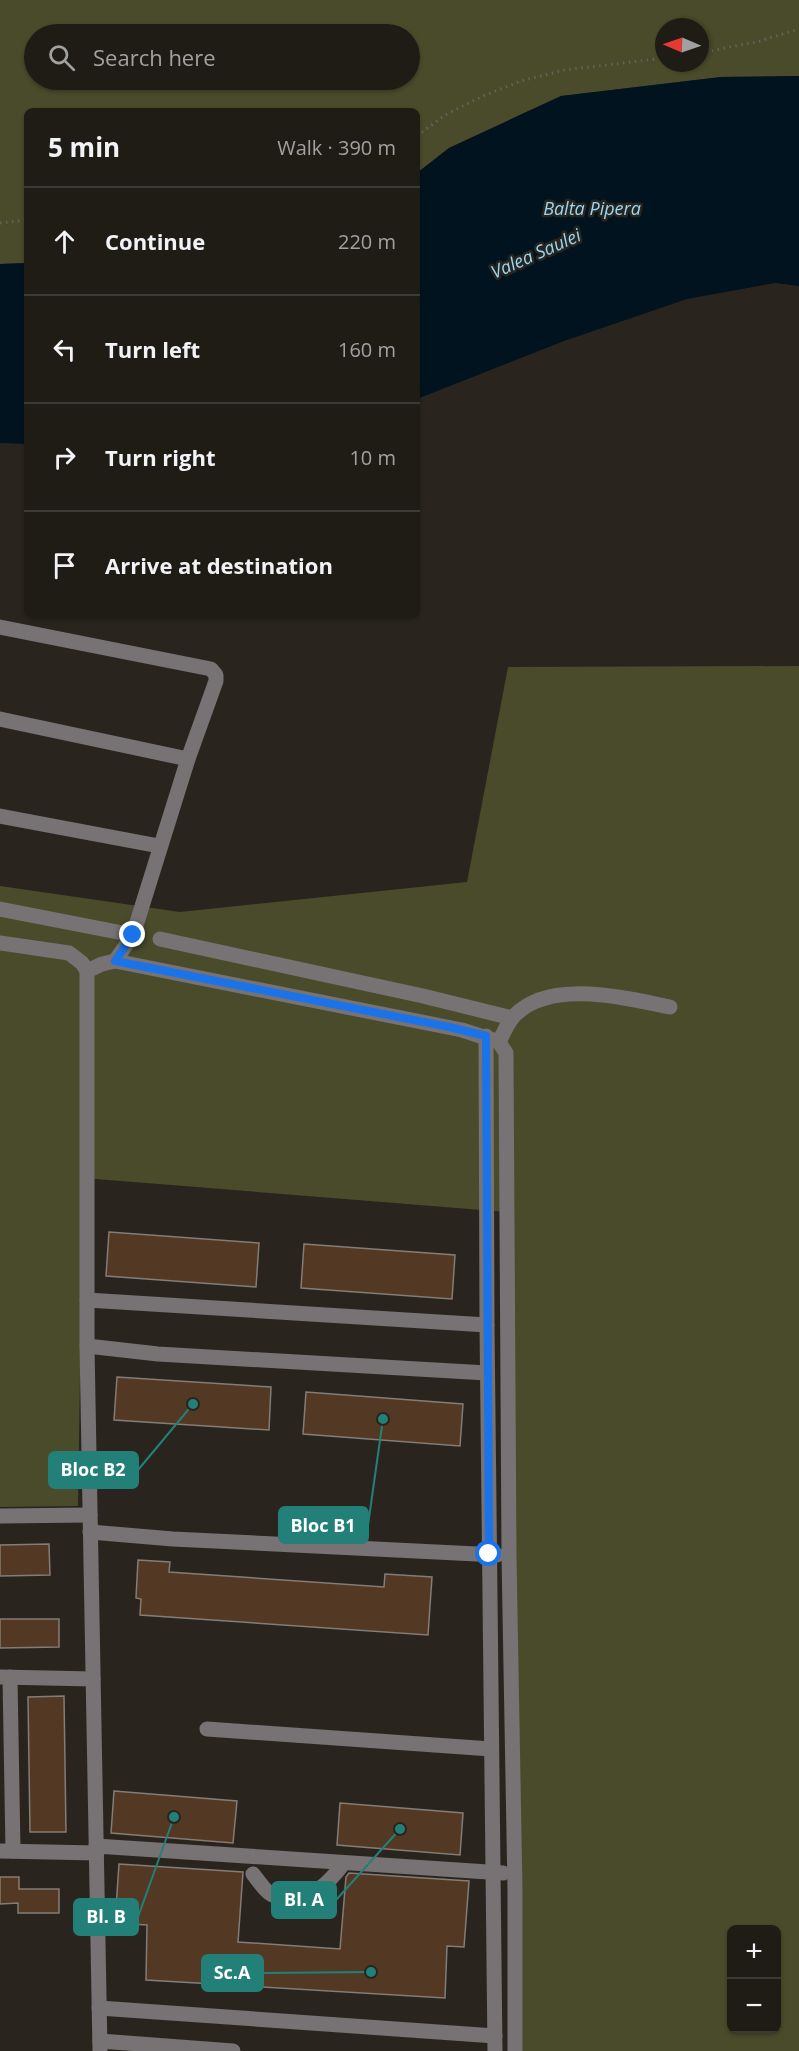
<!DOCTYPE html>
<meta charset="utf-8">
<style>
body{margin:0;font-family:"Open Sans",sans-serif;background:#2c2923;color:#f1f3f6}
.controls{position:absolute;right:18px;bottom:18px;display:grid;overflow:hidden;border-radius:9px;box-shadow:0 2px 4px #0004}
.controls button{width:54px;height:54px;display:grid;place-items:center;padding:0;border:0;border-bottom:2px solid #3c3a35;background:#1f1c16;color:#f1f3f6;font:30px sans-serif}
.compass{position:absolute;left:655px;top:18px;width:54px;height:54px;border-radius:50%;background:#1f1c16;box-shadow:0 2px 4px #0004;rotate:272deg}
.stop{position:absolute;width:18px;height:18px;margin:-14px;border:4px solid #1a73e8;border-radius:50%;background:#fff}
.stop.end{background:#1a73e8;border-color:#fff;box-shadow:0 2px 6px #0008}
.list{margin:0;padding:0;list-style:none}
h2{display:flex;justify-content:space-between;align-items:center;height:78px;margin:0;padding:0 24px;font-size:26px}
h2 small{font-size:20px;font-weight:400;color:#a1a1a1}
.list li{display:grid;grid-template-columns:39px 1fr auto;gap:18px;align-items:center;box-sizing:border-box;height:108px;padding:0 24px;border-top:2px solid #3c3a35}
.list b{display:block;font-size:22px;white-space:nowrap}
.list em{font-size:20px;font-style:normal;color:#a1a1a1}
.icon{flex:none;width:33px;height:33px;fill:none;stroke:currentColor;stroke-width:2;stroke-linecap:round;stroke-linejoin:round}
.map{position:relative;flex:none;width:799px;height:2051px;overflow:hidden}
.search{position:absolute;background:#1f1c16;box-shadow:0 2px 4px #0004;left:24px;top:24px;width:396px;height:66px;display:flex;align-items:center;gap:15px;box-sizing:border-box;padding:0 21px;border-radius:33px;color:#a1a1a1;font-size:22px}
.panel{position:absolute;background:#1f1c16;box-shadow:0 2px 4px #0004;left:24px;top:108px;width:396px;height:510px;border-radius:9px}
.map>svg:first-child{display:block}
</style>
<div class="map">
<svg width="799" height="2051" viewBox="0 0 799 2051">
<rect width="100%" height="100%" fill="#29251e"/>
<g fill="#494b2b" fill-rule="evenodd">
<path d="M0,0H799V76L721,77L561,96L449,148L417,173V111H27V263L0,264ZM664,27H700V63H664ZM34,34H410V80H34Z"/>
<path d="M799,666V2051H510L507,1212L83,1178L78,1506L0,1507V886L180,912L467,882L508,667ZM732,1930H776V2028H732Z"/>
</g>
<g fill="#00131e">
<path d="M799,76V286L775,283L687,299L564,341L417,399V173L449,148L561,96L721,77Z"/>
<path d="M27,263V444L0,443V264Z"/>
</g>
<g fill="#533823" stroke="#847c76" stroke-width="1.5">
<path d="M109,1232L259,1243L256,1287L106,1276Z"/>
<path d="M304,1244L455,1255L452,1299L301,1288Z"/>
<path d="M117,1377L271,1387L269,1430L114,1420Z"/>
<path d="M306,1392L463,1404L460,1446L303,1434Z"/>
<path d="M49,1544L50,1575L0,1576V1545Z"/>
<path d="M138,1560L170,1562L169,1572L384,1587L385,1574L432,1577L428,1635L140,1615L141,1599L136,1598Z"/>
<path d="M0,1619H59V1647L0,1648Z"/>
<path d="M64,1696L66,1832H30L28,1697Z"/>
<path d="M114,1791L237,1801L233,1843L111,1833Z"/>
<path d="M340,1803L463,1813L460,1855L337,1845Z"/>
<path d="M119,1864L243,1872L238,1942L340,1949L346,1877L349,1873L469,1881L464,1947L447,1946L445,1998L146,1980L147,1925L115,1923Z"/>
<path d="M0,1877H19V1889H59V1913H18V1903L0,1904Z"/>
</g>
<g fill="none" stroke-linecap="round" stroke-linejoin="round">
<g stroke="#65625b" stroke-width="3" stroke-dasharray="1.5 4.5" stroke-linecap="butt">
<path d="M700,53L760,41L799,29"/>
<path d="M417,136L445,115L483,96L521,81L565,70L664,58"/>
<path d="M0,223L27,220"/>
</g>
<g stroke="#777273" stroke-width="15">
<path d="M0,627L211,669L216,675V681L188,759L133,935L115,961"/>
<path d="M0,719L188,759"/>
<path d="M0,816L159,846"/>
<path d="M0,909L133,935"/>
<path d="M160,939L423,996L512,1018"/>
<path d="M0,943L69,953L82,963L87,971V1346L100,2051"/>
<path d="M87,971L102,964L115,961L462,1030L499,1042L506,1053L509,1556L515,1890V2051"/>
<path d="M486,1036L487,1325L495,2051"/>
<path d="M499,1042C503,1034 507,1024 513,1017C549,978 625,998 670,1007"/>
<path d="M87,1300L487,1325"/>
<path d="M87,1346L158,1354L487,1373"/>
<path d="M0,1516L90,1515"/>
<path d="M90,1532L173,1539L497,1555"/>
<path d="M0,1677L93,1679"/>
<path d="M10,1677L13,1851"/>
<path d="M207,1729L491,1749"/>
<path d="M96,1846L503,1873"/>
<path d="M0,1851L97,1853"/>
<path d="M253,1874C258,1880 263,1888 268,1892C273,1897 280,1897 286,1897C316,1897 327,1885 344,1863"/>
<path d="M99,2008L495,2036"/>
<path d="M100,2041L233,2051"/>
</g>
</g>
<g fill="none" stroke-linecap="round" stroke-linejoin="round">
<path stroke="#1a73e8" stroke-width="8" d="M133,935L115,961L449,1027L486,1036L489,1554"/>
</g>
<g text-anchor="middle" stroke-width="5" stroke-linejoin="round" paint-order="stroke">
<g font-size="18" font-style="italic" fill="#95d7f7" stroke="#29251e">
<text x="592" y="215">Balta Pipera</text>
<text transform="translate(536 254) rotate(-24)" y="6">Valea Saulei</text>
</g>
</g>
<path fill="none" stroke="#238078" stroke-width="2" d="M193 1404L138 1470M383 1419L368 1525M400 1829L336 1900M174 1817L138 1917M371 1972L263 1973"/>
<g fill="#238078" stroke="#29251e" stroke-width="2">
<circle cx="193" cy="1404" r="6"/>
<circle cx="383" cy="1419" r="6"/>
<circle cx="400" cy="1829" r="6"/>
<circle cx="174" cy="1817" r="6"/>
<circle cx="371" cy="1972" r="6"/>
</g>
<g fill="#238078" stroke="#238078" stroke-width="2">
<rect x="49" y="1452" width="89" height="36" rx="6"/>
<rect x="279" y="1507" width="89" height="36" rx="6"/>
<rect x="272" y="1882" width="64" height="36" rx="6"/>
<rect x="74" y="1899" width="64" height="36" rx="6"/>
<rect x="202" y="1955" width="61" height="36" rx="6"/>
</g>
<g font-size="18" text-anchor="middle" font-weight="bold" fill="#fff">
<text x="93" y="1476">Bloc B2</text>
<text x="323" y="1532">Bloc B1</text>
<text x="304" y="1906">Bl. A</text>
<text x="106" y="1923">Bl. B</text>
<text x="232" y="1979">Sc.A</text>
</g>
</svg>
<div class="controls">
<button>+</button>
<button>−</button>
</div>
<svg class="compass" viewBox="-18 -18 36 36"><path d="M0-13l5 13h-10z" fill="#e53935"/><path d="M0 13l5-13h-10z" fill="#a1a1a1"/></svg>
<div class="stop" style="left:489px;top:1554px"></div>
<div class="stop end" style="left:133px;top:935px"></div>
<div class="search"><svg class="icon" aria-label="search" viewBox="0 0 24 24"><circle cx="10" cy="10" r="6"/><path d="M15 15l6 6"/></svg>Search here</div>
<section class="panel">
<h2>5 min<small>Walk · 390 m</small></h2>
<ul class="list">
<li><svg class="icon" aria-label="ahead" viewBox="0 0 24 24"><path d="M12 20V5M6 11l6-6 6 6"/></svg><div><b>Continue</b></div><em>220 m</em></li>
<li><svg class="icon" aria-label="left" viewBox="0 0 24 24"><path d="M17 20v-9H6M10 6l-5 5 5 5"/></svg><div><b>Turn left</b></div><em>160 m</em></li>
<li><svg class="icon" aria-label="right" viewBox="0 0 24 24"><path d="M7 20v-9h11M14 6l5 5-5 5"/></svg><div><b>Turn right</b></div><em>10 m</em></li>
<li><svg class="icon" aria-label="arrive" viewBox="0 0 24 24"><path d="M6 21V4h12l-3 4 3 4H6"/></svg><div><b>Arrive at destination</b></div></li>
</ul>
</section>
</div>
